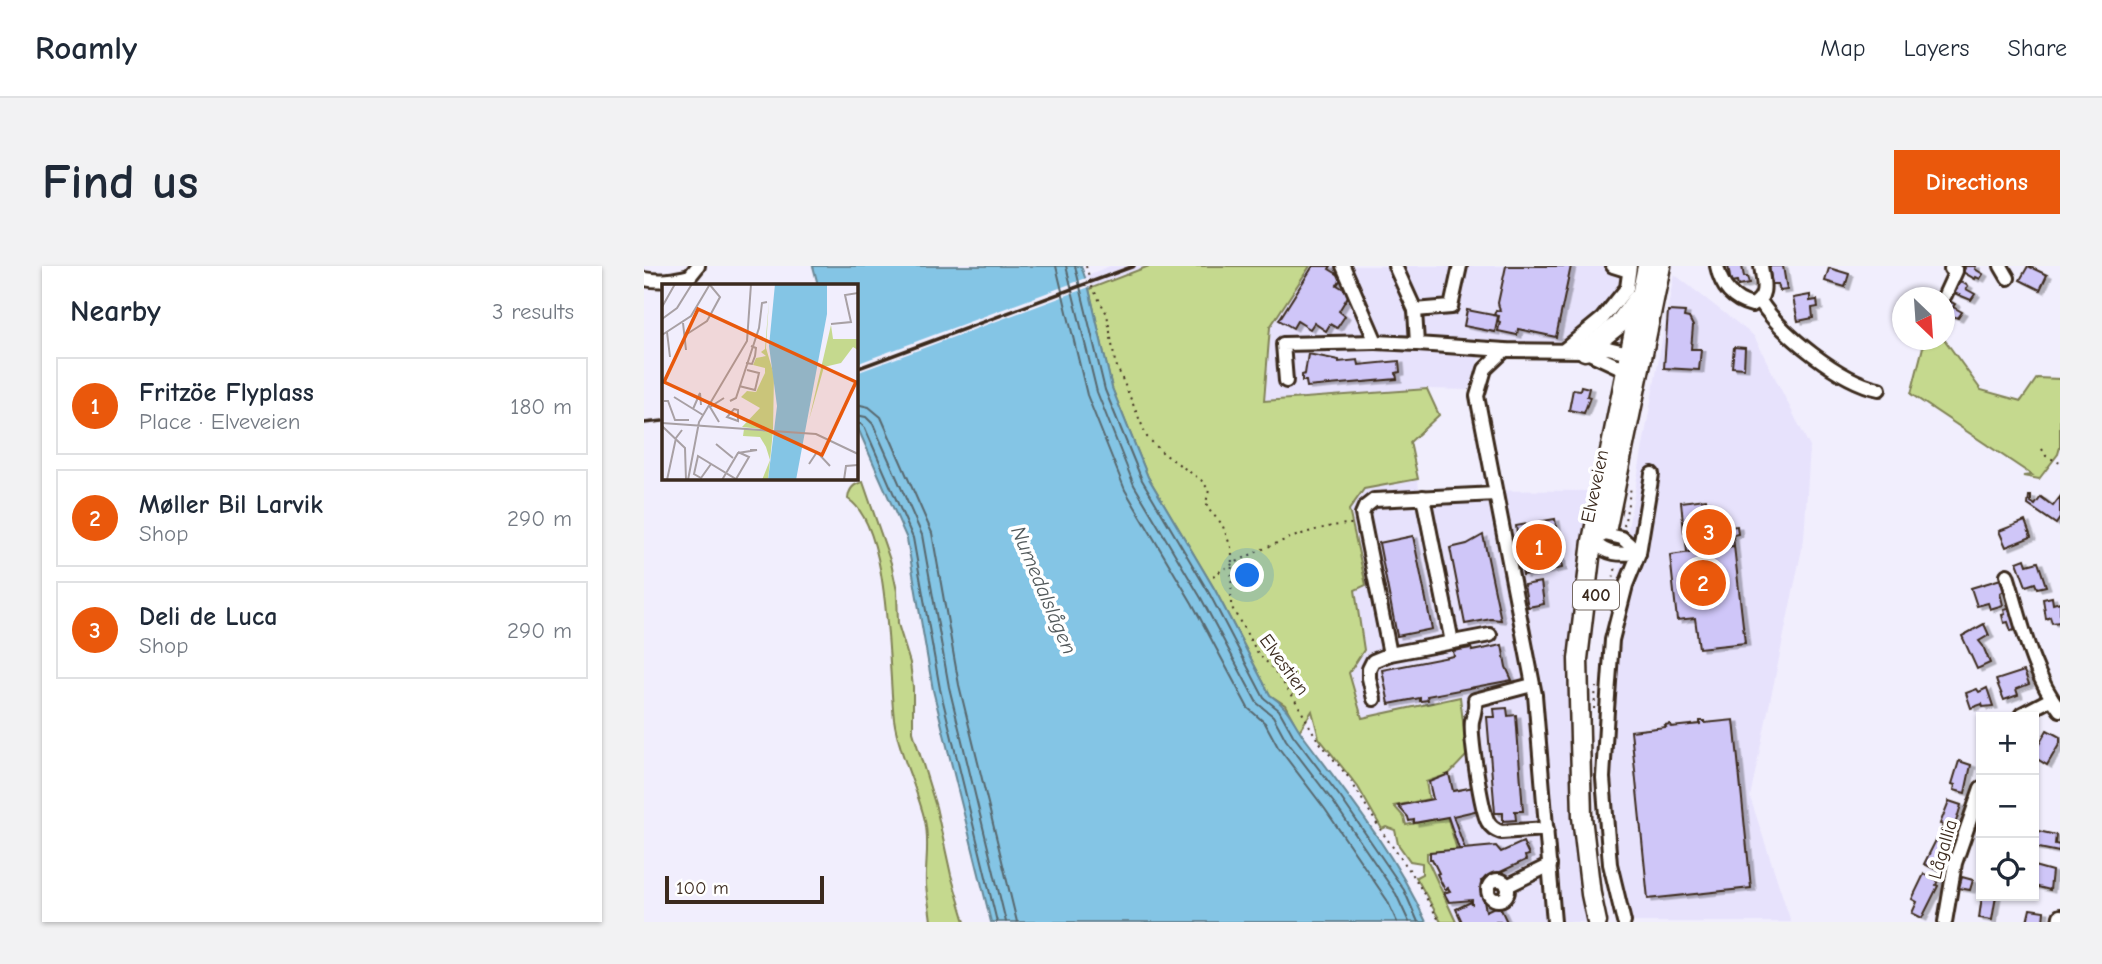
<!DOCTYPE html>
<meta charset="utf-8">
<style>
body{margin:0;font-family:"Comic Neue",sans-serif;background:#f2f2f3;color:#1f2937}
.controls{position:absolute;right:21px;bottom:21px;display:grid;overflow:hidden;border-radius:0px;box-shadow:0 2px 5px #0004}
.controls button{width:63px;height:63px;display:grid;place-items:center;padding:0;border:0;border-bottom:2px solid #e0e1e3;background:#fff;color:#1f2937;font:35px sans-serif}
.compass{position:absolute;left:1248px;top:21px;width:63px;height:63px;border-radius:50%;background:#fff;box-shadow:0 2px 5px #0004;rotate:155deg}
.scale{position:absolute;left:21px;bottom:18px;width:159px;box-sizing:border-box;padding-left:7px;border:4px solid #3b2a1e;border-top:0;font-size:19px;line-height:24px;white-space:nowrap;color:#3b2a1e;-webkit-text-stroke:5px #fff;paint-order:stroke}
.you{position:absolute;left:604px;top:310px;width:24px;height:24px;margin:-18px;border:5px solid #fff;border-radius:50%;background:#1a73e8;box-shadow:0 0 0 10px #1a73e833}
.badge{display:grid;place-items:center;width:46px;height:46px;border-radius:50%;background:#ea580c;color:#fff;font-size:23px;font-weight:700}
.pin{position:absolute;translate:-50% -50%;border:4px solid #fff;box-shadow:0 2px 7px #0006}
.list{margin:0;padding:0;list-style:none}
h2{display:flex;justify-content:space-between;align-items:center;height:91px;margin:0;padding:0 28px;font-size:30px}
h2 small{font-size:23px;font-weight:400;color:#747a83}
.list li{display:grid;grid-template-columns:46px 1fr auto;gap:21px;align-items:center;box-sizing:border-box;height:98px;margin:0 14px 14px;padding:0 14px;border:2px solid #e0e1e3;border-radius:0px}
.list b{display:block;font-size:26px;white-space:nowrap}
.list p{margin:0;font-size:23px;white-space:nowrap;color:#747a83}
.list em{font-size:23px;font-style:normal;color:#747a83}
.icon{flex:none;width:38px;height:38px;fill:none;stroke:currentColor;stroke-width:2;stroke-linecap:round;stroke-linejoin:round}
.map{position:relative;flex:none;width:1416px;height:656px;overflow:hidden;border-radius:0px}
header{display:flex;align-items:center;gap:42px;box-sizing:border-box;height:98px;padding:0 35px;background:#fff;border-bottom:2px solid #e0e1e3}
header strong{font-size:33px}
nav{display:flex;gap:38px;margin-inline-start:auto;font-size:24px}
.intro{display:flex;align-items:center;justify-content:space-between;box-sizing:border-box;height:168px;padding:0 42px}
h1{margin:0;font-size:49px}
.button{padding:18px 32px;border-radius:0px;background:#ea580c;color:#fff;font-size:24px;font-weight:700}
main{display:flex;gap:42px;padding:0 42px}
aside{flex:1;background:#fff;border-radius:0px;box-shadow:0 2px 5px #0004}
.map>svg:first-child{display:block}
</style>
<header>
<strong>Roamly</strong>
<nav><a>Map</a><a>Layers</a><a>Share</a></nav>
</header>
<div class="intro"><h1>Find us</h1><a class="button">Directions</a></div>
<main>
<aside>
<h2>Nearby<small>3 results</small></h2>
<ul class="list">
<li><span class="badge">1</span><div><b>Fritzöe Flyplass</b><p>Place · Elveveien</p></div><em>180 m</em></li>
<li><span class="badge">2</span><div><b>Møller Bil Larvik</b><p>Shop</p></div><em>290 m</em></li>
<li><span class="badge">3</span><div><b>Deli de Luca</b><p>Shop</p></div><em>290 m</em></li>
</ul>
</aside>
<div class="map">
<svg width="1416" height="656" viewBox="0 0 1416 656">
<defs>
<filter id="shadow"><feDropShadow dx="4.5" dy="2.5" stdDeviation="0" flood-color="#0004"/></filter>
</defs>
<rect width="100%" height="100%" fill="#f1eefd"/>
<filter id="ink" filterUnits="userSpaceOnUse"><feTurbulence type="fractalNoise" baseFrequency=".0143" numOctaves="2"/><feDisplacementMap in="SourceGraphic" scale="14" xChannelSelector="R" yChannelSelector="G"/><feConvolveMatrix kernelMatrix="1 2 1 2 8 2 1 2 1" color-interpolation-filters="sRGB"/></filter>
<g filter="url(#ink)">
<g fill="#e7e2fc">
<path d="M466,0H505L445,23L441,10Z"/>
<path d="M666,0H997L983,38L965,60L938,73L909,77L840,75L825,124L783,123L620,135L626,61Z"/>
<path d="M1030,8L1110,70L1166,181L1160,273L1106,531L1147,656H973L966,623L956,544L955,466L960,395Z"/>
<path d="M774,213L775,224L951,225L928,410L927,490L932,562L946,656H812L783,594V587L802,551L761,559L750,540L781,516L797,512L823,489L816,431L717,452L705,407L720,384L711,323L721,319L705,244L720,223Z"/>
</g>
<g fill="#c5d98e" stroke="#808256" stroke-width="2">
<path d="M505,0H666L626,61L620,135L783,123L795,149L766,176L774,213L720,223L705,244L722,319L711,324L720,384L705,407L718,452L816,431L823,489L805,508L782,516L785,533L750,540L760,551L762,559L803,550L813,584L783,587V593L812,656H797L772,611L778,608V597L766,595L754,578L751,564L742,561L738,563L714,521L675,472L668,445L655,465L641,439L626,429L571,324L504,211L468,122L445,23Z"/>
<path d="M1300,73L1337,124L1377,135L1393,112L1416,113V181L1414,188L1395,213L1379,210L1388,209L1267,128L1279,81L1291,74Z"/>
<path d="M219,216L247,297L253,325L254,358L266,397L269,421V466L292,541L307,609L321,656H287C286,643 283,631 282,619C281,597 286,577 281,555C273,521 255,488 250,453C244,404 247,260 204,233C205,223 209,218 219,216Z"/>
</g>
<path fill="#84c5e5" stroke="#678795" stroke-width="2" d="M169,0H437L445,23L468,122L504,211L571,324L626,429C647,443 648,456 663,475C706,532 752,590 782,656H347L289,424L263,273L212,158V19H174Z"/>
<path fill="#f1eefd" d="M445,11L448,20L212,107V98Z"/>
<g fill="none" stroke-linecap="round" stroke-linejoin="round">
<g stroke="#58686e" stroke-width="2">
<path d="M412,0L443,129L481,224L548,337L604,442L621,457L634,481L681,543L743,634L753,656"/>
<path d="M422,0L453,126L490,219L557,332L613,437L629,450L642,474L690,537L752,628L765,656"/>
<path d="M431,0L461,124L498,214L565,327L620,432L635,444L649,469L697,532L760,624L774,656"/>
<path d="M212,138L225,141L237,151L288,267L315,419L373,656"/>
<path d="M212,149L222,151L229,158L278,269L305,421L362,656"/>
<path d="M212,158H217L221,162L269,272L296,423L353,656"/>
</g>
</g>
<g fill="#cfc6f8" stroke="#3b2a1e" stroke-width="2" filter="url(#shadow)">
<path d="M669,0H687L685,3L698,11L693,19L706,27L695,45L701,50L693,62L686,58L682,65L670,57L666,63L653,55L649,62L635,54Z"/>
<path d="M862,0H927L912,71L874,63L873,69L854,65L856,56L854,55L855,50L850,49L852,44L856,45L854,37Z"/>
<path d="M1084,0H1098L1100,11H1103L1105,18L1094,20L1093,16L1087,17Z"/>
<path d="M1125,0H1139L1143,24L1136,25L1134,18H1128Z"/>
<path d="M1318,0H1332L1331,3L1339,8L1336,13L1332,11L1331,13L1319,6L1321,2Z"/>
<path d="M1384,0L1403,9L1396,24L1376,14Z"/>
<path d="M1185,2L1205,8L1201,21L1181,15Z"/>
<path d="M1314,14L1324,20L1322,23L1331,28L1327,34L1310,27L1313,23L1310,21Z"/>
<path d="M1166,29V35L1173,34L1174,41L1168,42L1169,52L1154,55L1149,32Z"/>
<path d="M1300,32L1311,38L1309,41L1318,46L1314,52L1300,47Z"/>
<path d="M823,44L854,50L851,66L820,60Z"/>
<path d="M1024,45L1041,46L1040,51L1045,52L1049,60L1047,83H1057L1055,104L1020,102Z"/>
<path d="M1090,81L1101,82L1100,102L1088,101Z"/>
<path d="M664,88L695,94V96L714,94L715,99L755,95L756,106L752,107L753,113L663,121L662,115H658V109L661,108Z"/>
<path d="M937,120L945,122L943,130L946,131L940,147L925,144L929,123L936,124Z"/>
<path d="M1385,230H1387V236L1391,239L1397,231L1409,240L1416,231V252L1412,258L1384,239Z"/>
<path d="M1062,233L1065,263L1040,266L1037,236Z"/>
<path d="M911,253L918,302L879,309L872,260Z"/>
<path d="M1381,255L1387,271L1362,281L1355,265Z"/>
<path d="M1093,260L1094,268L1089,269L1090,280L1043,286L1041,266Z"/>
<path d="M839,269L857,354L847,353L821,358L806,282L823,278Z"/>
<path d="M769,270L788,363L753,370L735,277Z"/>
<path d="M1090,280L1101,377L1055,382L1051,352L1033,354L1026,289Z"/>
<path d="M1381,293L1383,299L1394,296L1402,320L1393,322L1391,317L1382,320L1373,296Z"/>
<path d="M1357,313L1361,325L1356,327L1359,339L1346,343L1344,337L1333,340L1327,322Z"/>
<path d="M897,316L900,338L884,341L880,319Z"/>
<path d="M1408,331L1409,338L1416,336V356L1408,357L1406,351L1402,353L1399,333Z"/>
<path d="M1368,342L1374,363L1367,365L1364,356L1360,357L1358,349L1361,348L1360,344Z"/>
<path d="M1340,358L1345,369L1335,375L1339,380L1346,397L1333,403L1318,370Z"/>
<path d="M858,379L862,401L868,414L783,430L784,434L776,435V432L745,438L738,404L810,390L809,385L827,382L828,385Z"/>
<path d="M1380,405L1385,418L1372,423L1374,429L1360,434L1352,414Z"/>
<path d="M1343,422L1349,440L1339,441L1338,438L1327,442L1322,427L1333,423L1335,426Z"/>
<path d="M863,442L864,450L872,449L879,545H871L872,554L859,555V547H851L843,451H851L850,443Z"/>
<path d="M1090,454L1107,622L1004,633L987,465L1022,461L1021,459L1026,458L1027,461L1056,458V455H1061V457Z"/>
<path d="M1403,464L1416,471V477L1403,499L1390,491V487Z"/>
<path d="M1315,495L1327,499L1321,527L1310,524L1311,519L1308,518Z"/>
<path d="M805,508L809,525L830,521L835,544L809,550L821,583H815L804,551L770,557V554L765,555L764,551L754,540L789,533L785,516Z"/>
<path d="M1305,535L1317,539L1308,569L1297,564L1299,559L1296,558Z"/>
<path d="M1390,564L1412,569L1411,578L1416,579L1415,586L1390,581Z"/>
<path d="M1292,574L1304,580L1293,604L1280,598Z"/>
<path d="M879,576L885,589L881,590L882,594L837,615L838,618H841L842,626H838L842,645L855,639L863,656H818L812,643L827,636L828,639V634L805,636L800,627L806,625L804,622L801,624L793,608L795,607L788,593H786V586L852,580L857,586Z"/>
<path d="M1390,600L1408,605L1406,624L1390,620Z"/>
<path d="M1280,608L1294,614L1292,619L1294,620L1278,652L1268,647L1273,636L1268,633Z"/>
<path d="M1318,611L1329,614L1326,624L1315,622Z"/>
<path d="M1338,630H1352L1348,654L1335,652Z"/>
<path d="M1386,643L1400,645L1399,656H1383Z"/>
</g>
<g fill="none" stroke-linecap="round" stroke-linejoin="round">
<g stroke="#3b2a1e" stroke-width="18">
<g id="minor">
<path d="M699,0L732,76L773,78"/>
<path d="M751,0L771,44L807,41L816,0"/>
<path d="M969,0L985,5"/>
<path d="M1073,0C1077,20 1088,34 1108,39C1125,31 1119,15 1117,0"/>
<path d="M1357,0L1364,12"/>
<path d="M0,13C17,16 30,14 46,10L54,0"/>
<path d="M1301,29L1312,5L1307,3L1309,0"/>
<path d="M1116,35C1136,67 1197,116 1235,123"/>
<path d="M771,44L773,78L861,84L941,85L964,82L985,87L991,92"/>
<path d="M861,84L841,103L833,130L891,429L910,656"/>
<path d="M920,84L958,53L983,22L986,0"/>
<path d="M941,85L982,104L988,101"/>
<path d="M642,115L639,78L732,76"/>
<path d="M779,231L808,376"/>
<path d="M961,268L978,272L995,287C975,289 964,289 948,275Z"/>
<path d="M1363,309C1377,353 1387,407 1416,444"/>
<path d="M846,369L746,388L718,248L721,241L730,234L852,228"/>
<path d="M888,419L831,434C832,442 830,448 828,455C826,470 837,543 844,556C847,561 851,564 857,566L903,563"/>
<path d="M730,433L725,412V403L729,395L746,388"/>
<path d="M1376,451L1378,448L1407,433"/>
<circle cx="854" cy="624" r="10"/>
<path d="M863,620L906,599"/>
<path d="M980,656L966,598L959,512L963,444L968,374L982,319L995,287L1008,208"/>
<path d="M1301,656L1311,597L1337,522"/>
<path d="M1415,656L1416,650"/>
</g>
</g>
<g stroke="#3b2a1e" stroke-width="23">
<g id="highway">
<path d="M941,85L974,59L993,33"/>
<path d="M963,261L1017,0"/>
<path d="M953,656L947,628L938,551L934,393L948,275L1003,0"/>
</g>
</g>
<g stroke="#3b2a1e" stroke-width="2" stroke-dasharray="2 5" stroke-linecap="butt">
<path d="M442,0L448,21L463,48L471,96L503,171L519,187L557,214L565,224L562,237L564,243L578,258L588,284L587,340L615,389L627,400L650,432L673,473L705,512L738,566L769,609L796,656"/>
<path d="M1398,183L1402,190L1416,197"/>
<path d="M980,260L987,221"/>
<path d="M569,310C599,289 670,258 708,258"/>
<path d="M964,339L972,300"/>
<path d="M950,443L952,421"/>
</g>
<use href="#minor" stroke="#fff" stroke-width="12"/>
<use href="#highway" stroke="#fff" stroke-width="18"/>
<g stroke="#3b2a1e" stroke-width="3.5">
<path d="M212,103L490,0"/>
<path d="M0,157L19,155"/>
</g>
</g>
</g>
<g text-anchor="middle" stroke-width="7" stroke-linejoin="round" paint-order="stroke">
<rect fill="#fff" stroke="#766a62" stroke-width="2" x="929" y="314.5" width="46" height="29" rx="5"/>
<g font-size="18" font-weight="bold" fill="#3b2a1e">
<text x="952" y="335">400</text>
</g>
<g font-size="19" fill="#3b2a1e" stroke="#fff">
<text transform="translate(950 220) rotate(-78)" y="7">Elveveien</text>
<text transform="translate(641 398) rotate(54)" y="7">Elvestien</text>
<text transform="translate(1298 583) rotate(-74)" y="7">Lågallia</text>
</g>
<g font-size="21" font-style="italic" fill="#51585a" stroke="#fff">
<text transform="translate(400 324) rotate(67)" y="7">Numedalslågen</text>
</g>
</g>
<g transform="translate(18 18)">
<rect width="196" height="196" fill="#f1eefd"/>
<path d="M107,16L104,64L112,91L111,146L80,143L98,124L79,113L85,107L94,108L103,89V84L91,81L94,74L104,72L99,68L103,65ZM169,41L171,55H196V66L191,63L179,79L162,83L147,136ZM82,145L111,147L106,196H100L108,176L104,163L98,153L81,152Z" fill="#c5d98e"/>
<path d="M113,0H165V30L134,196H106L115,122L107,62Z" fill="#84c5e5"/>
<path fill="none" stroke="#a8a0a4" stroke-width="2" d="M0,23L13,0M0,35L15,24L30,0M21,39L24,66M169,40L189,38L183,11L196,9M5,48L8,73M25,50L45,37L58,13L48,1M0,51L29,32L48,0M84,79L90,80L93,72L94,64L89,62M77,102L93,106L97,89L85,86M12,113L41,131M2,117H6L13,136H27M68,117L74,114L97,44L100,19L105,18M31,125L38,109L39,121M72,125L76,126V137L65,133ZM57,138L48,123L62,114M0,139L154,150L196,170M0,142L23,164L24,196M54,160L71,174M49,180L39,194L32,190L36,172L74,195L87,173L76,168M147,180L155,168L168,182M5,196L14,154L20,146M26,196L37,138L85,57L89,0M60,196L76,169L95,166H88M182,196L184,182L196,181"/>
<path fill="#e8590c" fill-opacity="0.15" stroke="#e8590c" stroke-width="3.5" d="M36,25L194,98L160,171L2,98Z"/>
<rect width="196" height="196" fill="none" stroke="#3b2a1e" stroke-width="3.5"/>
</g>
</svg>
<div class="controls">
<button>+</button>
<button>−</button>
<button><svg class="icon" aria-label="locate" viewBox="0 0 24 24"><circle cx="12" cy="12" r="6"/><path d="M12 2v4M12 18v4M2 12h4M18 12h4"/></svg></button>
</div>
<svg class="compass" viewBox="-18 -18 36 36"><path d="M0-13l5 13h-10z" fill="#e53935"/><path d="M0 13l5-13h-10z" fill="#747a83"/></svg>
<div class="scale">100 m</div>
<div class="you"></div>
<div class="pin badge" style="left:895px;top:281px">1</div>
<div class="pin badge" style="left:1059px;top:317px">2</div>
<div class="pin badge" style="left:1065px;top:266px">3</div>
</div>
</main>
